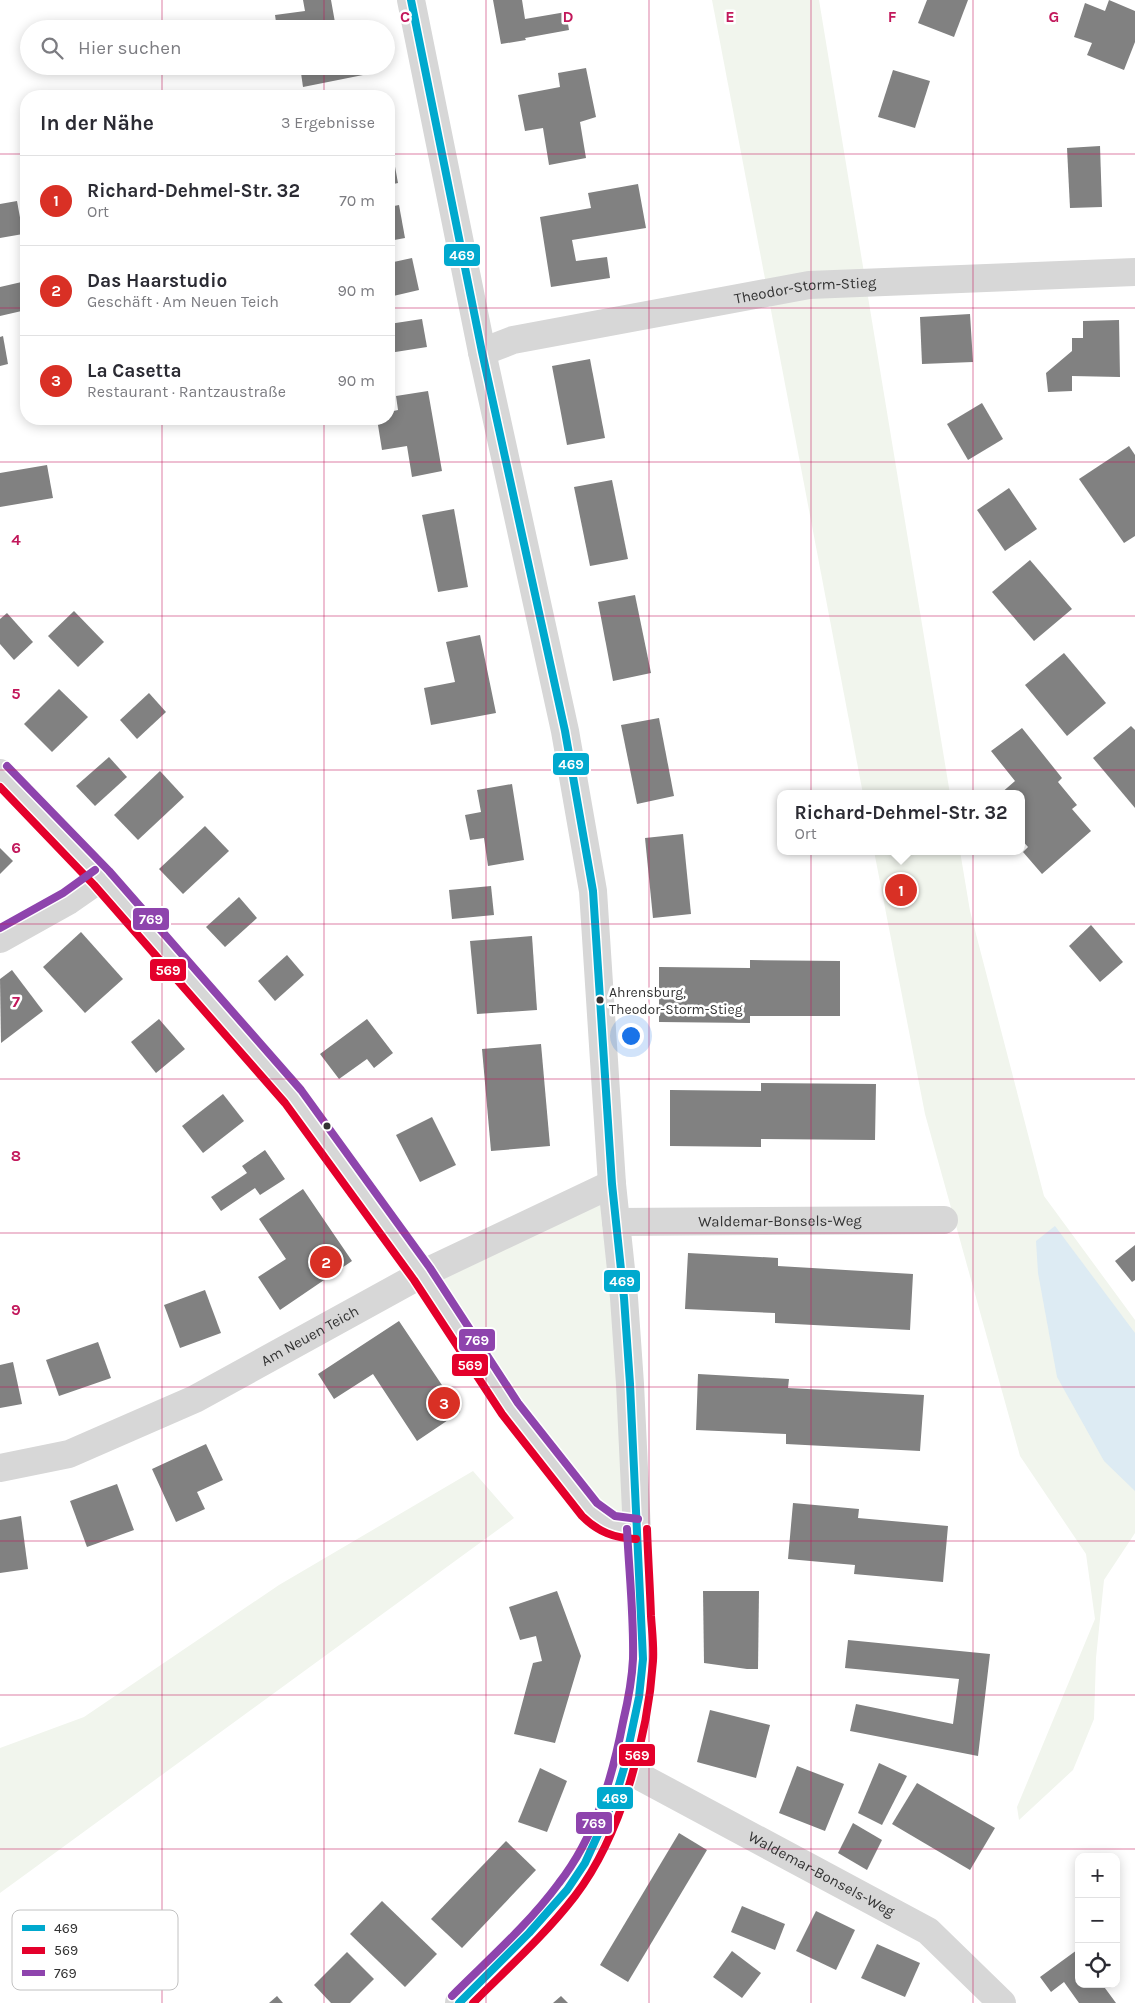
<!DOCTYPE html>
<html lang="de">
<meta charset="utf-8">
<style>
body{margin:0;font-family:Karla,sans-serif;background:#f7f7f7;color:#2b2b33}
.controls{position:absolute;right:15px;bottom:15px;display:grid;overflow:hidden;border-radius:10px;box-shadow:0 2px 12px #0003}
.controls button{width:45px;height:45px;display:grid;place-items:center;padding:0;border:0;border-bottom:1px solid #e1e1e2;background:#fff;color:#2b2b33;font:25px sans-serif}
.you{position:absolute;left:630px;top:1035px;width:18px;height:18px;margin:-12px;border:4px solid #fff;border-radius:50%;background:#1a73e8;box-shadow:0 0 0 8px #1a73e833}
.badge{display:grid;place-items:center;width:32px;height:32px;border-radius:50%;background:#d93025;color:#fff;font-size:16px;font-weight:700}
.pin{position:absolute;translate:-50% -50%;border:2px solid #fff;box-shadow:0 1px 5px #0006}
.popup{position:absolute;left:777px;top:790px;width:248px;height:65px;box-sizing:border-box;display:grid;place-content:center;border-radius:10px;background:#fff;filter:drop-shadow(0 1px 4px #0005);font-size:16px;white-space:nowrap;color:#7c7c81}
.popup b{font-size:19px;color:#2b2b33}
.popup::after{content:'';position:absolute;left:50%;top:100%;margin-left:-10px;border:10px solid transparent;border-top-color:#fff}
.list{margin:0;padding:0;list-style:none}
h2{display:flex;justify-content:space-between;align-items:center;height:65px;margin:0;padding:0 20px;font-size:21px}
h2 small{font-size:16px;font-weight:400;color:#7c7c81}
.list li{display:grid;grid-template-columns:32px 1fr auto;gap:15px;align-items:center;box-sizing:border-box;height:90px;padding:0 20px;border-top:1px solid #e1e1e2}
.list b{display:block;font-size:19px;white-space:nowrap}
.list p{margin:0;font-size:16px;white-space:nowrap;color:#7c7c81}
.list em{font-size:16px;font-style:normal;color:#7c7c81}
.icon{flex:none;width:28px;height:28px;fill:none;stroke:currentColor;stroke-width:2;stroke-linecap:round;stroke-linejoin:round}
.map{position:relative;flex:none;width:1135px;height:2003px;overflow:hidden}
.search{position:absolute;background:#fff;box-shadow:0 2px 12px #0003;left:20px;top:20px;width:375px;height:55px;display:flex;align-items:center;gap:12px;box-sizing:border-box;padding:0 18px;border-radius:28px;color:#7c7c81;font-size:19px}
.panel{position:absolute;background:#fff;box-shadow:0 2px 12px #0003;left:20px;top:90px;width:375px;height:335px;border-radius:20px}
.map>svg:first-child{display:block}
</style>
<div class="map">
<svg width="1135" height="2003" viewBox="0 0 1135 2003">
<rect width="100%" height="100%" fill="#fff"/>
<g fill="#f1f5ed">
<path d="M712,0H819L950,794H863Z"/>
<path d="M874,851H960L970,911L1044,1196L1135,1320V1533L1104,1580L1096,1658L1094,1719L1073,1770L1019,1820L1017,1807L1095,1619L1086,1554L1020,1456L925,1114Z"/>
<path d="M602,1203L631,1518L605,1515L506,1382L436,1282Z"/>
<path d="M473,1471L514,1518L0,1893V1748L84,1717L279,1585Z"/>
</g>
<path fill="#ddebf3" d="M1055,1226L1135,1333V1491L1104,1461L1057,1377L1038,1273L1036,1241Z"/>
<g fill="#818181">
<path d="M303,0H331L336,28L277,29L275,15L305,11Z"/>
<path d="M493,0H522L525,19L566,12L569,30L525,38L526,40L501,44Z"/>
<path d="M927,0H968L954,37L918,23Z"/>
<path d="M1109,0L1135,11V42L1124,70L1087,55L1092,43L1074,37L1085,3L1105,11Z"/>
<path d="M300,66H372L373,73L303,87Z"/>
<path d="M586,68L596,117L580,122L586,158L549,165L543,128L525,131L518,95L560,87L558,73Z"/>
<path d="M893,70L930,81L915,128L878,117Z"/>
<path d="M1100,146L1102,207L1070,208L1067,148Z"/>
<path d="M392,150L398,183L389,185V151Z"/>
<path d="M638,184L646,228L572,240L576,261L607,257L610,278L551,287L540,217L591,208L588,193Z"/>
<path d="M17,201L23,234L0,238V204Z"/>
<path d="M399,205L405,238L389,241V207Z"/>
<path d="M412,258L419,290L389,297V263Z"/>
<path d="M26,281V310L0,316V287Z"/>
<path d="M970,314L973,362L922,364L920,317Z"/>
<path d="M422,319L427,347L389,353V324Z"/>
<path d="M1119,320L1120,377L1072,376V391L1048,392L1046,373L1072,351V338H1083V321Z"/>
<path d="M3,336L8,364L0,366V337Z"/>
<path d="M590,359L605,438L567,445L552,366Z"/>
<path d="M428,391L442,471L412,477L407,446L382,450L377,419H389V412L398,410L396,396Z"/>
<path d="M982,403L1003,439L968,460L947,424Z"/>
<path d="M1129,446L1135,455V536L1124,543L1079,479Z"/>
<path d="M47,465L53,498L0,507V473Z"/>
<path d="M612,480L628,559L590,566L574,487Z"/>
<path d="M1009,488L1037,529L1005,551L977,510Z"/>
<path d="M454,509L468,587L438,592L422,515Z"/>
<path d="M1030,560L1072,609L1034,641L992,592Z"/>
<path d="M635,595L651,673L613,681L598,602Z"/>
<path d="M74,611L104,642L78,667L48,636Z"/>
<path d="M7,613L33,642L14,660L0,644V619Z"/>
<path d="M480,635L496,713L431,725L424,688L455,682L446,642Z"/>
<path d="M1064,653L1106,703L1067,736L1025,685Z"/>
<path d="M59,689L88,717L52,752L24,724Z"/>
<path d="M149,693L166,712L137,739L120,720Z"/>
<path d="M659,718L674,796L637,804L621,725Z"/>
<path d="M1131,726L1135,730V808L1093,758Z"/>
<path d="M1022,728L1062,778L1058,782L1077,805L1072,809L1091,831L1042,874L1023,852L1028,847L1021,839V794H1000L1015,781L991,751Z"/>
<path d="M109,757L127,777L95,806L76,786Z"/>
<path d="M160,771L184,797L138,840L114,815Z"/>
<path d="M512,784L524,860L488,866L484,838L470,840L465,815L481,812L477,790Z"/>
<path d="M205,826L229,851L183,894L159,869Z"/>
<path d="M683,834L691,914L653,918L645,838Z"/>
<path d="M0,848L13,861L0,874Z"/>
<path d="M491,886L494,915L452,919L449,890Z"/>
<path d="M903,886L904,894L899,895L897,887Z"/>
<path d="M239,897L257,918L225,947L206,927Z"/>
<path d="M1091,925L1123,962L1100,982L1069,946Z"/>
<path d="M81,932L123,979L85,1013L43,967Z"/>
<path d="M532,936L537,1010L477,1014L470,941Z"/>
<path d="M287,955L304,975L275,1001L258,981Z"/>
<path d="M750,960L840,961V1016H750V1023L659,1022V967L750,968Z"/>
<path d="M12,970L43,1011L1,1043L0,979Z"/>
<path d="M159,1019L185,1049L156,1073L131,1042Z"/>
<path d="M367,1019L393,1053L374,1068L367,1059L339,1079L320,1054Z"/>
<path d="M541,1044L550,1146L491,1151L482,1049Z"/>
<path d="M761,1083L876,1084L875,1140L761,1139V1147L670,1146V1090L761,1091Z"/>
<path d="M223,1094L244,1121L203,1153L182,1126Z"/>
<path d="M432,1117L456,1165L420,1182L396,1135Z"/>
<path d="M265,1150L285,1179L260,1195L255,1188L221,1211L211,1197L247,1173L242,1166Z"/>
<path d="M303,1189L352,1261L280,1310L258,1277L286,1259L259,1219Z"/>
<path d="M1135,1245V1280L1132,1282L1115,1261Z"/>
<path d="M688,1253L778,1258V1266L913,1274L910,1330L775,1323V1313L685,1309Z"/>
<path d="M205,1290L221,1333L180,1348L164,1305Z"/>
<path d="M399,1321L460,1412L417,1441L373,1374L334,1399L318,1374Z"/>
<path d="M98,1342L111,1378L59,1396L46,1360Z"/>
<path d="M13,1362L22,1404L0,1408V1365Z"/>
<path d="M698,1374L789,1379L788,1388L924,1395L920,1451L786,1444V1434L696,1430Z"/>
<path d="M206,1444L223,1480L197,1492L205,1509L176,1522L152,1469Z"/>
<path d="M117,1484L134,1530L87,1547L70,1501Z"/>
<path d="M793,1503L859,1509L858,1518L948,1526L943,1582L854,1574L855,1565L788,1559Z"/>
<path d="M21,1516L28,1569L0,1573V1520Z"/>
<path d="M557,1591L581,1656L555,1743L514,1734L533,1663L542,1661L536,1636L520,1640L509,1607Z"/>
<path d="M703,1591H759L758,1669H747L704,1663Z"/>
<path d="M848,1640L990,1654L978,1756L850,1731L856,1704L953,1724L959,1679L845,1668Z"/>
<path d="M710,1710L770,1725L756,1778L697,1762Z"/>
<path d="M879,1763L907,1776L882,1825L858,1813Z"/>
<path d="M797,1766L844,1784L825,1831L779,1813Z"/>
<path d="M540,1768L567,1781L547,1832L518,1822Z"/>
<path d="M917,1783L995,1828L970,1870L892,1824Z"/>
<path d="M853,1823L882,1840L867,1870L838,1853Z"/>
<path d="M679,1833L707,1850L628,1982L600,1965Z"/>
<path d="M506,1841L536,1870L462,1948L431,1919Z"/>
<path d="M382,1901L437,1954L405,1987L350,1934Z"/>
<path d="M742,1906L785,1924L775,1950L731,1932Z"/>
<path d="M816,1911L855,1930L836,1970L796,1951Z"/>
<path d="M877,1944L920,1963L905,1997L861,1978Z"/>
<path d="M1077,1950L1079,1953V1984H1102L1116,2003H1079L1064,1982L1051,1992L1040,1977Z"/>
<path d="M732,1951L761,1973L742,1998L713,1977Z"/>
<path d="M347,1952L374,1979L350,2003H331L314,1985Z"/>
<path d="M277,1996L283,2003H269Z"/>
<path d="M561,1996L568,2003H553Z"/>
</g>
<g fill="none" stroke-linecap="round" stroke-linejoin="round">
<g stroke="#d7d7d7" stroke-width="28">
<path d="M411,0L482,352L565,731L593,891L612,1184L624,1298L630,1384L643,1659L639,1697L624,1768L616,1795L585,1863L567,1890L529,1933L459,2003"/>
<path id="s1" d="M482,352L513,340L809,285L1135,272"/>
<path d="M0,773L101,878L293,1097L422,1274L510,1409L590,1510C606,1526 615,1528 637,1529"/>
<path d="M0,939L68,901L101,878"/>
<path id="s2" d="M616,1222L944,1220"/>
<path id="s3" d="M0,1468L69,1454L195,1399L422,1274L612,1184"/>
<path id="s4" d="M624,1768L928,1931L1002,2003"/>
</g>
<g stroke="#fff" stroke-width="11">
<path id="bus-1" d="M411,0L482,352L565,731L593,891L612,1184L624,1298L630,1384L643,1659L639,1697L624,1768L616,1795L585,1863L567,1890L529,1933L459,2003"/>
</g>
<g stroke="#fff" stroke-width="11">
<g id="bus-2">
<path d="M0,787L94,885L285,1103L414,1280L502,1414L582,1516C598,1532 614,1538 636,1539"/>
<path d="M473,2003C508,1968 545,1935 575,1896C621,1836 648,1736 653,1661C654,1646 652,1631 651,1616C650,1587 648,1558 647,1529"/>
</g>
</g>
<g stroke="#fff" stroke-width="11">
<g id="bus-3">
<path d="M7,766L109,871L301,1090L430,1268L518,1403L597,1503L615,1516L638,1519"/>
<path d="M0,928L63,893L95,870"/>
<path d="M452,1996C488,1960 529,1924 559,1883C595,1837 612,1779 623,1722C628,1701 632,1680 633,1659C634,1616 629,1572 627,1529"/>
</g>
</g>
<use href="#bus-1" stroke="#00a9ce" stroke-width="8"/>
<use href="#bus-2" stroke="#e4002b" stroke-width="8"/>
<use href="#bus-3" stroke="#8e44ad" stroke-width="8"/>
</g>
<path fill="none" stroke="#c2185b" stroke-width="1" stroke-opacity="0.55" d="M162,0V29M324,0V29M486,0V2003M649,0V2003M811,0V2003M973,0V2003M162,66V96M324,66V96M0,154H26M389,154H1135M0,308H26M389,308H1135M162,419V2003M324,419V2003M0,462H1135M0,616H1135M0,770H1135M0,924H1135M0,1079H1135M0,1233H1135M0,1387H1135M0,1541H1135M0,1695H1135M0,1849H1135"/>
<g fill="#333" stroke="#fff" stroke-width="2">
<circle cx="600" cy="1000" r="4.5"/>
<circle cx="327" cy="1126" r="4.5"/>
</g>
<g text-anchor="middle" stroke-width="5" stroke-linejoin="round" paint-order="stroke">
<g font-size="14" fill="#333" stroke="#fff" text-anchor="start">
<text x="609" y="997">Ahrensburg,<tspan x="609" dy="17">Theodor-Storm-Stieg</tspan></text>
</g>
<g font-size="15" fill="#333" stroke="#fff">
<text dy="5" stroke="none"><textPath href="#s1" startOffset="330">Theodor-Storm-Stieg</textPath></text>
<text dy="5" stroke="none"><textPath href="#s2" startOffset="164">Waldemar-Bonsels-Weg</textPath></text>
<text dy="5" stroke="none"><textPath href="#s3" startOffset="339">Am Neuen Teich</textPath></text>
<text dy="5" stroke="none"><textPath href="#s4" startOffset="224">Waldemar-Bonsels-Weg</textPath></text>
</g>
</g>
<rect x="12" y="1910" width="166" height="80" rx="8" fill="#fff" stroke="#c2c2c2" stroke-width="1"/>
<rect x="22" y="1925" width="23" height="6" fill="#00a9ce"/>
<rect x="22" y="1947" width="23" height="7" fill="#e4002b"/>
<rect x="22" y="1970" width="23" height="6" fill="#8e44ad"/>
<g font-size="14" fill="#333">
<text x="54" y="1933">469</text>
<text x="54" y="1955">569</text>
<text x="54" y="1978">769</text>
</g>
<g font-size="16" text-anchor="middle" font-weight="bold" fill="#c2185b" stroke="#fff" stroke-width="5" stroke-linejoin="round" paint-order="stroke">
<text x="405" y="22">C</text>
<text x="568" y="22">D</text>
<text x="730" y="22">E</text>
<text x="892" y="22">F</text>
<text x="1054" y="22">G</text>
<text x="16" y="545">4</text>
<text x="16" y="699">5</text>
<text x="16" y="853">6</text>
<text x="16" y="1007">7</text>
<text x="16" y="1161">8</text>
<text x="16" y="1315">9</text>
</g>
<g stroke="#fff" stroke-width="2">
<rect x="443" y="243" width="38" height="24" rx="5" fill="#00a9ce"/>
<rect x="552" y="752" width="38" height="24" rx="5" fill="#00a9ce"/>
<rect x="132" y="907" width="38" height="24" rx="5" fill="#8e44ad"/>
<rect x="149" y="958" width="38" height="24" rx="5" fill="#e4002b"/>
<rect x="603" y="1269" width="38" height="24" rx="5" fill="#00a9ce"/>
<rect x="458" y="1328" width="38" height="24" rx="5" fill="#8e44ad"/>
<rect x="451" y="1353" width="38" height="24" rx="5" fill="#e4002b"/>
<rect x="618" y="1743" width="38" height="24" rx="5" fill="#e4002b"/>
<rect x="596" y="1786" width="38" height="24" rx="5" fill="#00a9ce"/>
<rect x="575" y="1811" width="38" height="24" rx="5" fill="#8e44ad"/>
</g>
<g font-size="14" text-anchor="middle" font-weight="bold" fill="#fff">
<text x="462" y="260">469</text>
<text x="571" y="769">469</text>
<text x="151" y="924">769</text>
<text x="168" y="975">569</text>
<text x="622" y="1286">469</text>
<text x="477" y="1345">769</text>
<text x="470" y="1370">569</text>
<text x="637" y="1760">569</text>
<text x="615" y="1803">469</text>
<text x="594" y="1828">769</text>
</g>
</svg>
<div class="controls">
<button>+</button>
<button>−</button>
<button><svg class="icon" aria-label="locate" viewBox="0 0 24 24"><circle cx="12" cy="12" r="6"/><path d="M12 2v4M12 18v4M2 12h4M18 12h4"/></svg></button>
</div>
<div class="you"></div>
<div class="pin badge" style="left:901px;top:890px">1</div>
<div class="popup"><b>Richard-Dehmel-Str. 32</b>Ort</div>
<div class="pin badge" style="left:326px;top:1262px">2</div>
<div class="pin badge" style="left:444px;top:1403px">3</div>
<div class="search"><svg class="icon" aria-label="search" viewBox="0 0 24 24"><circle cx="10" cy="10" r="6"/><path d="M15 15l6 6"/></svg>Hier suchen</div>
<section class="panel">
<h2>In der Nähe<small>3 Ergebnisse</small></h2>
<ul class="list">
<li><span class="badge">1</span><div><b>Richard-Dehmel-Str. 32</b><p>Ort</p></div><em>70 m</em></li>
<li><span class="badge">2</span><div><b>Das Haarstudio</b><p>Geschäft · Am Neuen Teich</p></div><em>90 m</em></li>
<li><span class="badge">3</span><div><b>La Casetta</b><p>Restaurant · Rantzaustraße</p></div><em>90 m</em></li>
</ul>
</section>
</div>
